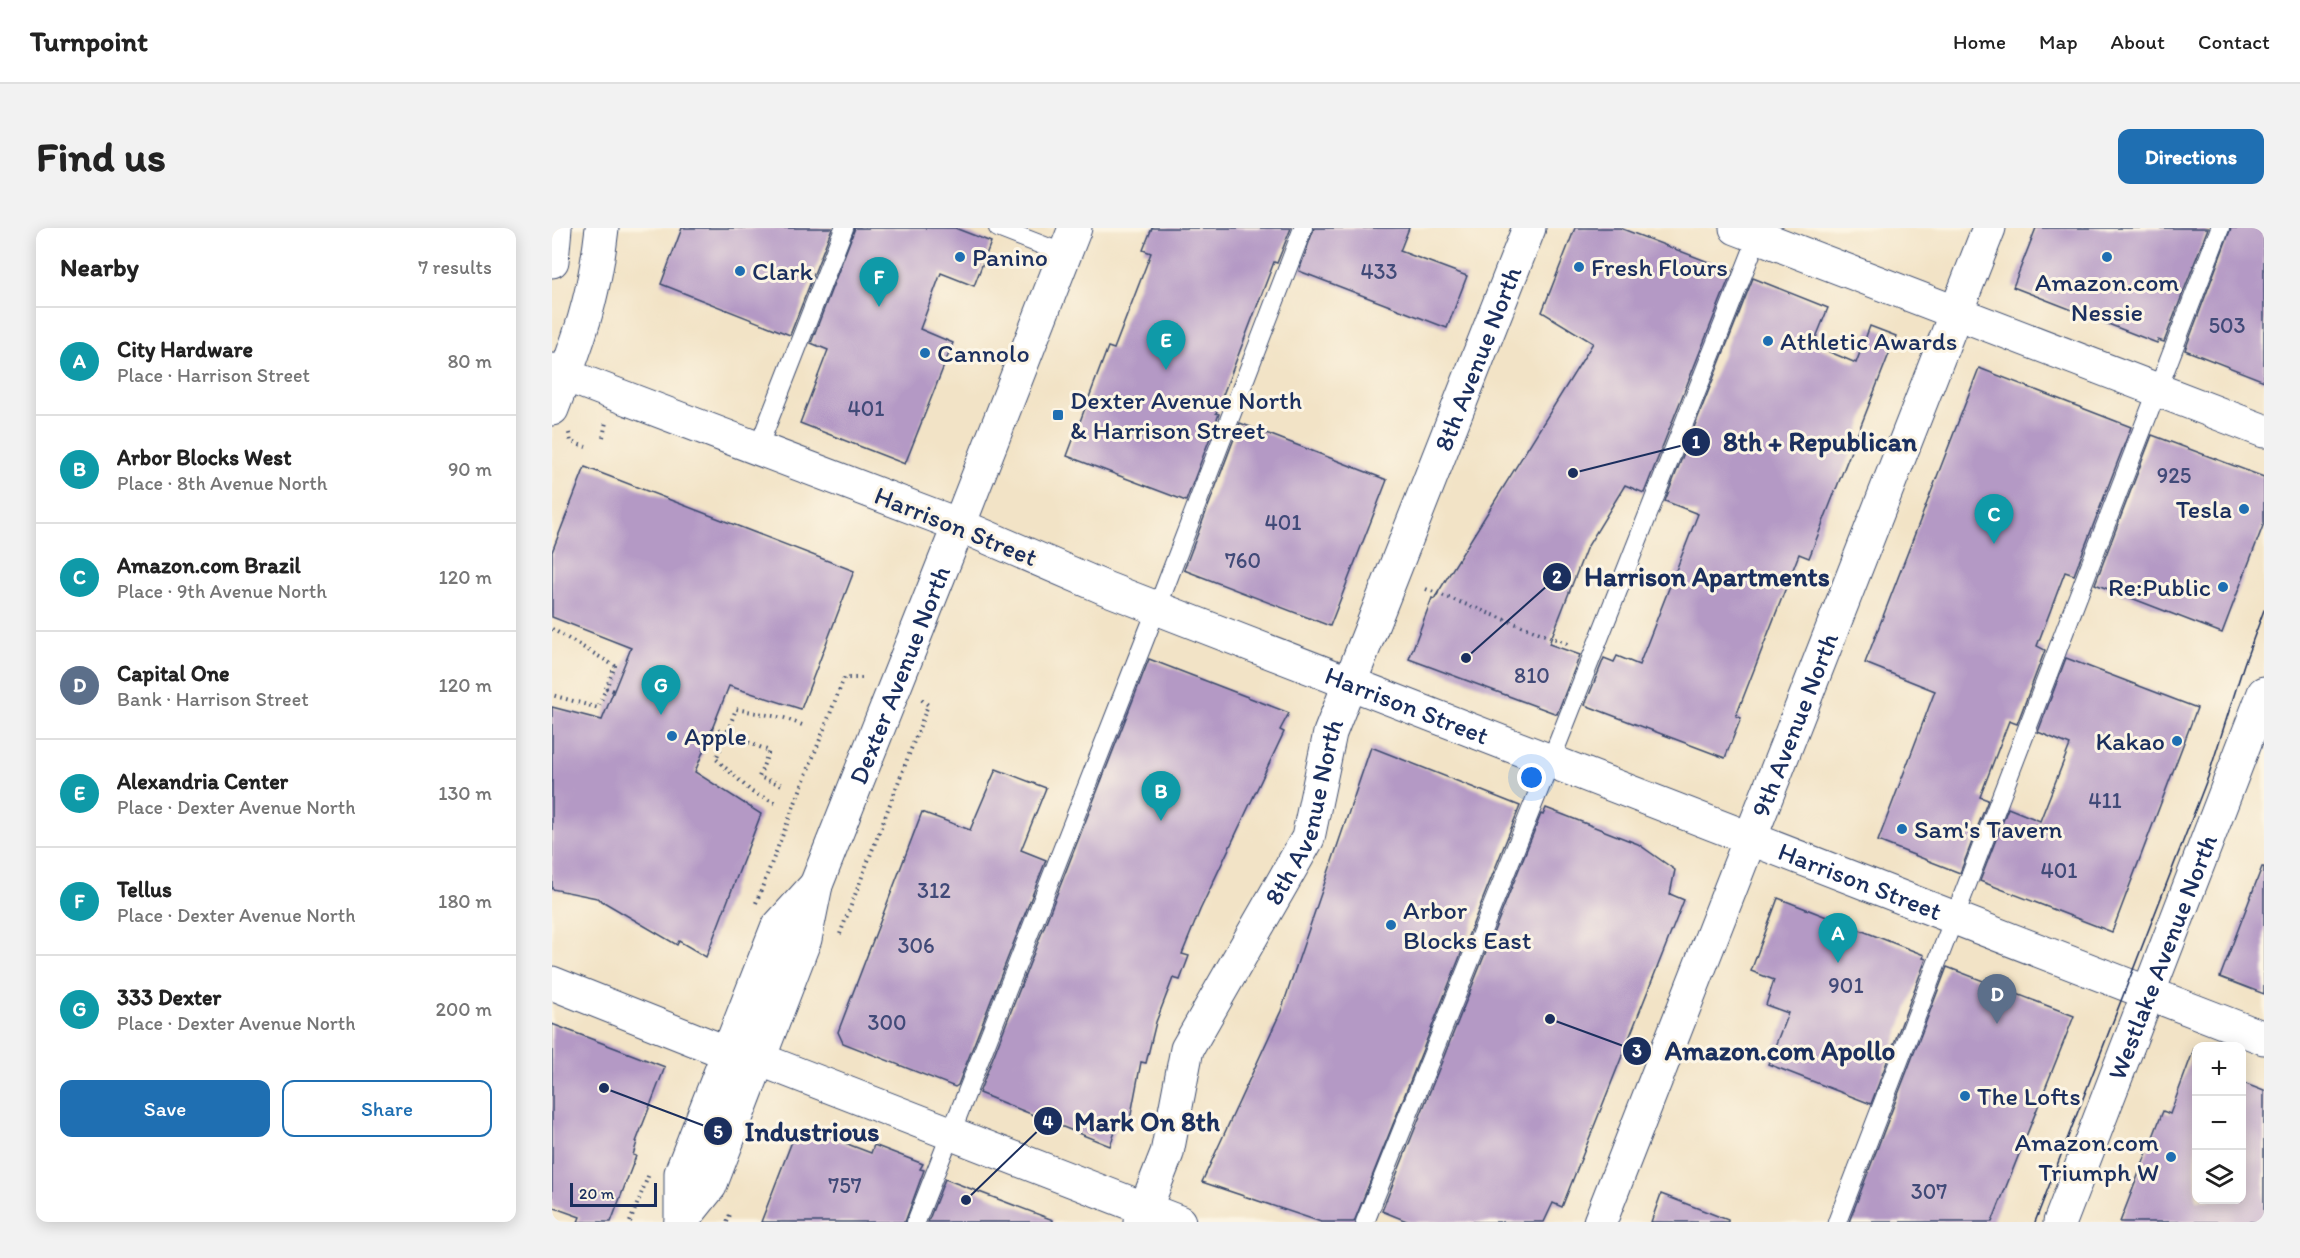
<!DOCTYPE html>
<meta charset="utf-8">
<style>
body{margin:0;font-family:Itim,sans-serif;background:#f2f2f2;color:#222}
.controls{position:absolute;right:18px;bottom:18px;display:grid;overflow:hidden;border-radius:12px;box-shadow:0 3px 15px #0003}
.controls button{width:54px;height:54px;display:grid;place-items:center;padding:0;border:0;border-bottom:2px solid #e0e0e0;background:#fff;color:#222;font:30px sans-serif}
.scale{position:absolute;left:18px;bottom:15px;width:87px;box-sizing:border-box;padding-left:6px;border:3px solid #1b2f5e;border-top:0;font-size:16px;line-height:21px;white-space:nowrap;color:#1b2f5e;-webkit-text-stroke:4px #fcf5e5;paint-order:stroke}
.you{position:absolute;left:980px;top:550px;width:21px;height:21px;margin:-15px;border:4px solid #fff;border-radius:50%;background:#1a73e8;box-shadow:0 0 0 9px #1a73e833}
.badge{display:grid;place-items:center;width:39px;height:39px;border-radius:50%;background:#1f6fb2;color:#fff;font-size:20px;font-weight:700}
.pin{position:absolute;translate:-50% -50px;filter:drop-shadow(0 2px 3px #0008)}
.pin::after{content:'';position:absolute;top:32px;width:21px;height:18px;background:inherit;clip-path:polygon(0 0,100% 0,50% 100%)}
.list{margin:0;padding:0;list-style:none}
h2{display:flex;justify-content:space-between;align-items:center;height:78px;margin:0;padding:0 24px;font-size:26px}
h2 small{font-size:20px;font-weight:400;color:#767676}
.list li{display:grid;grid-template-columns:39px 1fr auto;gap:18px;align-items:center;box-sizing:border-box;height:108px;padding:0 24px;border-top:2px solid #e0e0e0}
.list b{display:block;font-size:22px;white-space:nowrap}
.list p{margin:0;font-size:20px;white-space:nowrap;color:#767676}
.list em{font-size:20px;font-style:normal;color:#767676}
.actions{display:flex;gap:12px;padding:18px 24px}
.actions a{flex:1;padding:14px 0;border:2px solid #1f6fb2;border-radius:12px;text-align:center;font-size:21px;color:#1f6fb2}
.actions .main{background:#1f6fb2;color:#fff}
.icon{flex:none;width:33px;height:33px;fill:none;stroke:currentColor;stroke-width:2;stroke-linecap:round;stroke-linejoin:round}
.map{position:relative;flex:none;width:1712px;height:994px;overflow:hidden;border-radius:12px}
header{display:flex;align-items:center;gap:36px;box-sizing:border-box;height:84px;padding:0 30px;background:#fff;border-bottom:2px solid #e0e0e0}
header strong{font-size:28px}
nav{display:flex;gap:33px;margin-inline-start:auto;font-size:21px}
.intro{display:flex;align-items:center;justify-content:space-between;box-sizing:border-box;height:144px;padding:0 36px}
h1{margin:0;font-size:42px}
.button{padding:15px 27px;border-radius:12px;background:#1f6fb2;color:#fff;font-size:21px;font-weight:700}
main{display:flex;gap:36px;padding:0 36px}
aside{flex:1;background:#fff;border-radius:12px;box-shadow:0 3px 15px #0003}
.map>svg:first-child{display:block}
</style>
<header>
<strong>Turnpoint</strong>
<nav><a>Home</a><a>Map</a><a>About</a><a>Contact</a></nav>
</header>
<div class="intro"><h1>Find us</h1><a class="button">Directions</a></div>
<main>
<aside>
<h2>Nearby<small>7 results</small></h2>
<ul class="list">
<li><span class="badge" style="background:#0f9aa8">A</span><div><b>City Hardware</b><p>Place · Harrison Street</p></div><em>80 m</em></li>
<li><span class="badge" style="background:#0f9aa8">B</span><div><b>Arbor Blocks West</b><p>Place · 8th Avenue North</p></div><em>90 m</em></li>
<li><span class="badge" style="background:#0f9aa8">C</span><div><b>Amazon.com Brazil</b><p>Place · 9th Avenue North</p></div><em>120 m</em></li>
<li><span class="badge" style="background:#5c6f8a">D</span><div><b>Capital One</b><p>Bank · Harrison Street</p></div><em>120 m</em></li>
<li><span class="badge" style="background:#0f9aa8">E</span><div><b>Alexandria Center</b><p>Place · Dexter Avenue North</p></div><em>130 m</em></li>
<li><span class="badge" style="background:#0f9aa8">F</span><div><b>Tellus</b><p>Place · Dexter Avenue North</p></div><em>180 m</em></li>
<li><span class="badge" style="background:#0f9aa8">G</span><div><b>333 Dexter</b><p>Place · Dexter Avenue North</p></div><em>200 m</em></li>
</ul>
<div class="actions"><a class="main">Save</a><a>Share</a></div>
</aside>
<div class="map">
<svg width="1712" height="994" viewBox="0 0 1712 994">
<rect width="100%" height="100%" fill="#fcf5e5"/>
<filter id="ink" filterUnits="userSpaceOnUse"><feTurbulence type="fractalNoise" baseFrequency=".0167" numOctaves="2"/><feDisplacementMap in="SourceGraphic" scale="12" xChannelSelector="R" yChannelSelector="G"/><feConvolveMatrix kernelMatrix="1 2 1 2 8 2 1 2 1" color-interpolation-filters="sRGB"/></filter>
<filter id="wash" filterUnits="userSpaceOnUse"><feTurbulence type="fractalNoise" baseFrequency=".008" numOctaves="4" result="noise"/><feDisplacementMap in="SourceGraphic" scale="24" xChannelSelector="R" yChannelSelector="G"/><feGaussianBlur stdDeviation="1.35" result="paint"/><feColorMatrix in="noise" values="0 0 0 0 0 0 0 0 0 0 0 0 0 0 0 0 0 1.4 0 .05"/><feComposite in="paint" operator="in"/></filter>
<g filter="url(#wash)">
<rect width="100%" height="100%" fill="#f2e3c6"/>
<g id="blocks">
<g fill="#b499c5">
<path d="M130,0H280L238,107L109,56Z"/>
<path d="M303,0H403L439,14L422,58L389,45L368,101L401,115L353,236L248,195L276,122L259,115Z"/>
<path d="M600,0H739L725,35L722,34L664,185L667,186L634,273L515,228L556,119L562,121L599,25L591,22Z"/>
<path d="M762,0H857L848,23L915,48L895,100L747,43Z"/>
<path d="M1023,0H1068L1180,43L1092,265L1073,257L1034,321L997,416L1028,427L1005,486L857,431L880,370L882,371L1041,115L990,84Z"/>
<path d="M1484,0H1656L1612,114L1606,112L1605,115L1461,59Z"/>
<path d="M1679,0H1712V153L1633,122Z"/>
<path d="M1201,50L1276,80L1261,117L1304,135L1318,98L1344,108L1257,330L1247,326L1184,488L1189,490L1173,530L1033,477L1052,430L1062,434L1065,428L1087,437L1146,286L1113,273Z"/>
<path d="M1427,140L1579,199L1522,347L1513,344L1485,418L1493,422L1465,496L1457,493L1428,569L1436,572L1408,645L1326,613L1383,463L1313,435Z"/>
<path d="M688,195L835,252L778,398L632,342Z"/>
<path d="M1600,207L1712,249V295L1670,405L1543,356Z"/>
<path d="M33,239L302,343L249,481L177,458L143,544L209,586L154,729L127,713L125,717L45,670L0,661V479L50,492L79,420L0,389V324Z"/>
<path d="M1514,430L1645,480L1560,704L1428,653L1456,580L1488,593L1518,517L1486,504Z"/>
<path d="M597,431L737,485L728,502L732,504L648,682L630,726L637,728L628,752L621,750L604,794L594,835L589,834L577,897L567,893L558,918L427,865Z"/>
<path d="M819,519L968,578L802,994H769L650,954L729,783Z"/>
<path d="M444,541L494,560L469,622L494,632L406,857L403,859L291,815L286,804L370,584L418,602Z"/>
<path d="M994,580L1086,616L1123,642L1118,666L1132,672L1010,979L1001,975L992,994H857L830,983L989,586L991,587Z"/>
<path d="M1710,639H1712V766L1668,749Z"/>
<path d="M1226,670L1372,727L1371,730L1374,731L1319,876L1216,836L1236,785L1214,777L1222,752L1199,743Z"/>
<path d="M1395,739L1522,788L1440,994H1297Z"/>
<path d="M0,796L113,839L84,914H85L81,927L84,928L59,994H26L28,989L0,979Z"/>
<path d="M1642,821L1644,822V972H1689V854L1712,863V994H1568L1611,883L1618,886Z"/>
<path d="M256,901L319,925L322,917L371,936L368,941L372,942L353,994H209L244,903L254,906Z"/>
<path d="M393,951L501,992V994H376Z"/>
<path d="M1109,966L1176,992V994H1099Z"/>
</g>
</g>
</g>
<g filter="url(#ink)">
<use href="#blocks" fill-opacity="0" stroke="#3b4a6e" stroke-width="1.5"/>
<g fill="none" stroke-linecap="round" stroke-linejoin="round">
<g stroke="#3b4a6e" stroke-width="20">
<g id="lane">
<path d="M446,0L513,26"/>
<path d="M206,220L292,0"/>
<path d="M364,994L605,380L751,0"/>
<path d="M813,994L999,532L1206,8"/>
<path d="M1285,994L1668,0"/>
</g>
</g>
<g stroke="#3b4a6e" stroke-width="35">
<g id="street">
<path id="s1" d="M407,297L553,360L1712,810"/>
<path d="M0,755L176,825"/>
<path d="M207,831L627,994"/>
<path id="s2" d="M588,994L615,925L635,821L756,610L778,505L977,0"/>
</g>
</g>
<g stroke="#3b4a6e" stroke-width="35">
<g id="secondary">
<path d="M1184,0L1712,203"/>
<path d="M0,142L407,297"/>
<path id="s3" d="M129,994L158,958L253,711L264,657L407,297L523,0"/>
<path d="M129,994V945L225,700L264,657"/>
<path id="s4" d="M1048,994L1437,0"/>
<path id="s5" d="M1508,994L1712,465"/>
</g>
</g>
<g stroke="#3b4a6e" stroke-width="35">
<path id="primary" d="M0,181L13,147"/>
</g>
<g stroke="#3b4a6e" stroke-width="35">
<g id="highway">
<path d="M0,33L3,0"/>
<path d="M13,147C33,96 44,54 50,0"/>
</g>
</g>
<g stroke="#3b4a6e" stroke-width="4" stroke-dasharray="1.5 4.5" stroke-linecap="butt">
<path d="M17,205L19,214L34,219"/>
<path d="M51,209L54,194"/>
<path d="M874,361L1019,417"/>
<path d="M0,401L63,438L46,480L0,467"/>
<path d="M54,460L62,463"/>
<path d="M160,500L175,505L184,481L232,490L253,498"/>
<path d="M223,575L200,564L164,531L175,505L217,523L207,549L230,557"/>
<path d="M204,675L292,450H313"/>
<path d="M288,706L376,477L369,471"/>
<path d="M78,994L97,946"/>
<path d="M175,994L179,984"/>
</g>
<use href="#lane" stroke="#fff" stroke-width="18"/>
<use href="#street" stroke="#fff" stroke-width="33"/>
<use href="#secondary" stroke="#fff" stroke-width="33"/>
<use href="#primary" stroke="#fff" stroke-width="33"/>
<use href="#highway" stroke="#fff" stroke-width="33"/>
<path stroke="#1b2f5e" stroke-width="1.5" d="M1483,994L1656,549L1692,436L1712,382"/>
</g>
</g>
<g fill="#1f6fb2" stroke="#fcf5e5" stroke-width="2">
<circle cx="408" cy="29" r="6"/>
<circle cx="1555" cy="29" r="6"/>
<circle cx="1027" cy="39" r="6"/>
<circle cx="188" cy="43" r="6"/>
<circle cx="1216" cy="113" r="6"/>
<circle cx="373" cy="125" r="6"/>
<rect x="500" y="181" width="12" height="12" rx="3"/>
<circle cx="1692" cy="281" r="6"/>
<circle cx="1671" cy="359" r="6"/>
<circle cx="120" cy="508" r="6"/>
<circle cx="1625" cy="513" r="6"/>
<circle cx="1350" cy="601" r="6"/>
<circle cx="839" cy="697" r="6"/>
<circle cx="1413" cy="868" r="6"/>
<circle cx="1619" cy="929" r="6"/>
</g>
<g text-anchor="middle" stroke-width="6" stroke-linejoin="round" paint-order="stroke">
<g font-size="22" fill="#414a78">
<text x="827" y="51">433</text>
<text x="1675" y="105">503</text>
<text x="314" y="188">401</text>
<text x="1622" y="255">925</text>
<text x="731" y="302">401</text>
<text x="691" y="340">760</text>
<text x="980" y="455">810</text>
<text x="1553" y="580">411</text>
<text x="1507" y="650">401</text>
<text x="382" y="670">312</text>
<text x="364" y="725">306</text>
<text x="1294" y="765">901</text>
<text x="335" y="802">300</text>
<text x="293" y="965">757</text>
<text x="1377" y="971">307</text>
</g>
<g font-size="26" fill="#1b2f5e" stroke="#fcf5e5" text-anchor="start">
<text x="420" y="38">Panino</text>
<text x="1039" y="48">Fresh Flours</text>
<text x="200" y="52">Clark</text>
<text x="1555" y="63" text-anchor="middle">Amazon.com<tspan x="1555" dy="30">Nessie</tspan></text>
<text x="1228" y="122">Athletic Awards</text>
<text x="385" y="134">Cannolo</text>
<text x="518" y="181">Dexter Avenue North<tspan x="518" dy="30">&amp; Harrison Street</tspan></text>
<text x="1680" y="290" text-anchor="end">Tesla</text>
<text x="1659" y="368" text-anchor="end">Re:Public</text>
<text x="132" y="517">Apple</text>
<text x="1613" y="522" text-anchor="end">Kakao</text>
<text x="1362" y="610">Sam's Tavern</text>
<text x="851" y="691">Arbor<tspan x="851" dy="30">Blocks East</tspan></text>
<text x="1425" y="877">The Lofts</text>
<text x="1607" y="923" text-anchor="end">Amazon.com<tspan x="1607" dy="30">Triumph W</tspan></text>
</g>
<g font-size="26" fill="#1b2f5e" stroke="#fcf5e5">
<text dy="9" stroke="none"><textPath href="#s2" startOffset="933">8th Avenue North</textPath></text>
<text transform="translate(404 298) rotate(22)" y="9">Harrison Street</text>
<text dy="9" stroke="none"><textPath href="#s3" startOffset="592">Dexter Avenue North</textPath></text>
<text dy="9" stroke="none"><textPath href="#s1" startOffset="483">Harrison Street</textPath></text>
<text dy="9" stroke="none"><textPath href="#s4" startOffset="534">9th Avenue North</textPath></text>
<text dy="9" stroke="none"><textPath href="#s2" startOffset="447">8th Avenue North</textPath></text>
<text dy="9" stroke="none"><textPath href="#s1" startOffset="969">Harrison Street</textPath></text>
<text dy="9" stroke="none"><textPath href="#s5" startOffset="284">Westlake Avenue North</textPath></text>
</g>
</g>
<path fill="none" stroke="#1b2f5e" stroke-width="2" d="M1021 245L1144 214M914 430L1005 349M998 791L1085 823M414 972L496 893M52 860L166 903"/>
<g fill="#1b2f5e" stroke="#fcf5e5" stroke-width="2">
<circle cx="1021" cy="245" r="6"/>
<circle cx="914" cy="430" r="6"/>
<circle cx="998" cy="791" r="6"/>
<circle cx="414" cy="972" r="6"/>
<circle cx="52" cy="860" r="6"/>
<circle cx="1144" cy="214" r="15"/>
<circle cx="1005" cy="349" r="15"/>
<circle cx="1085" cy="823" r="15"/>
<circle cx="496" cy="893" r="15"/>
<circle cx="166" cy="903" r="15"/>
</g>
<g font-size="18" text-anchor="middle" font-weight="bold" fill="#fff">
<text x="1144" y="220">1</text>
<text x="1005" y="355">2</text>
<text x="1085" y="829">3</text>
<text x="496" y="900">4</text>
<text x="166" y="910">5</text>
</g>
<g font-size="27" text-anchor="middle" font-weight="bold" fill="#1b2f5e" stroke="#fcf5e5" stroke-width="6" stroke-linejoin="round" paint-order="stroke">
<text x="1268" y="223">8th + Republican</text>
<text x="1155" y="358">Harrison Apartments</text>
<text x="1228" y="832">Amazon.com Apollo</text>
<text x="595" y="903">Mark On 8th</text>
<text x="260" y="913">Industrious</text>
</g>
</svg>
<div class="controls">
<button>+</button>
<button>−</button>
<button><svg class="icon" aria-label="layers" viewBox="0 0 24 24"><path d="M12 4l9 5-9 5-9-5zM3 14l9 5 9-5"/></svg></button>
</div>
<div class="scale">20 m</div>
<div class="you"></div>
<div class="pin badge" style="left:1286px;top:735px;background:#0f9aa8">A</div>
<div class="pin badge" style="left:609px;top:593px;background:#0f9aa8">B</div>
<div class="pin badge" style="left:1442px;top:316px;background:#0f9aa8">C</div>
<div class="pin badge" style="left:1445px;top:796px;background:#5c6f8a">D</div>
<div class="pin badge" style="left:614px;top:142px;background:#0f9aa8">E</div>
<div class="pin badge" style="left:327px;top:79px;background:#0f9aa8">F</div>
<div class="pin badge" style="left:109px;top:487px;background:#0f9aa8">G</div>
</div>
</main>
